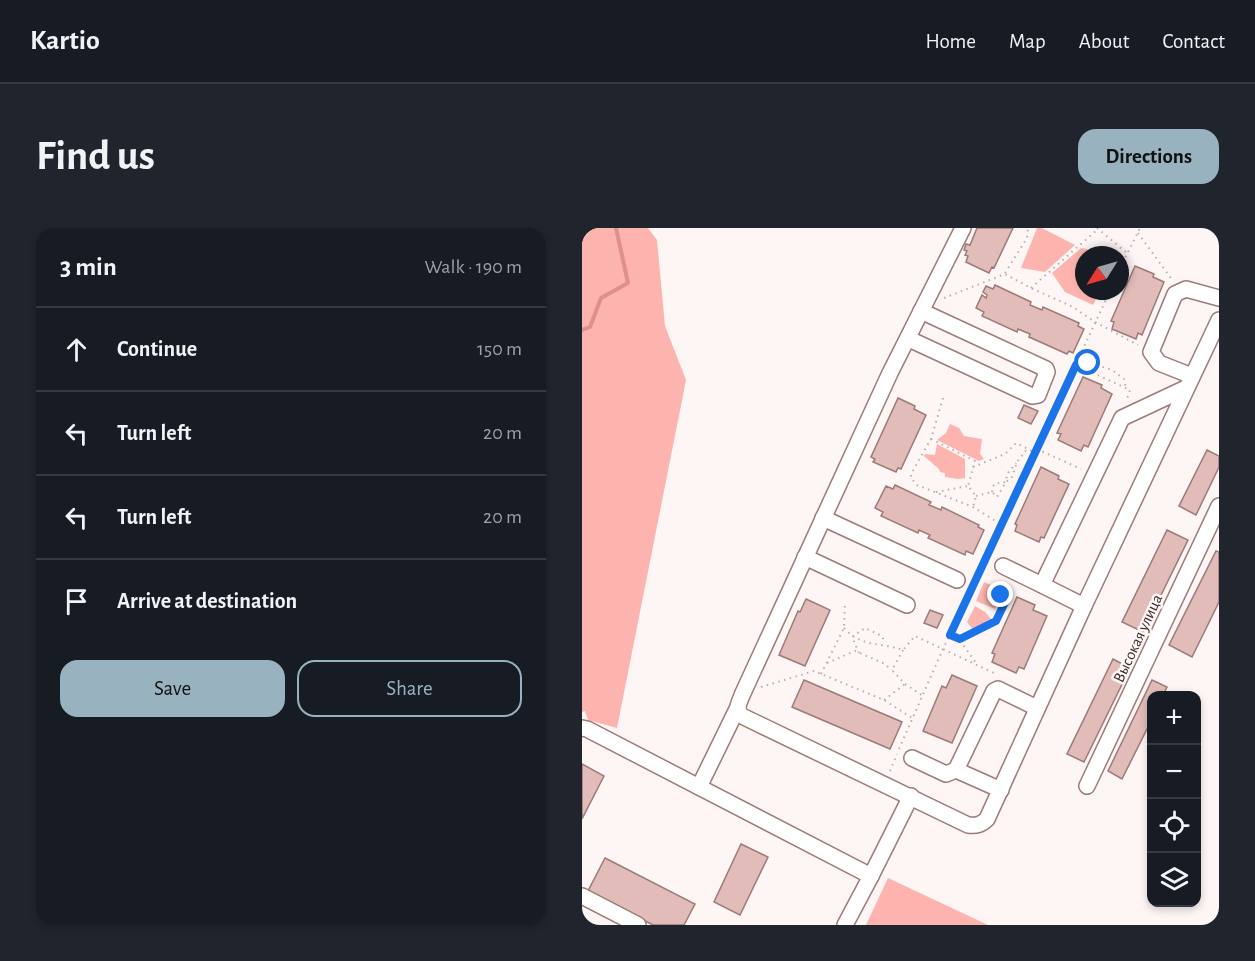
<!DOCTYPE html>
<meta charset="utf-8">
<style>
body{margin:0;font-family:"Alegreya Sans",sans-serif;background:#20242c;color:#f1f3f6}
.controls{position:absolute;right:18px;bottom:18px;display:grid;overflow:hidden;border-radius:12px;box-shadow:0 3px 9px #0003}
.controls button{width:54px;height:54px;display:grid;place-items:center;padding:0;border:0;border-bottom:2px solid #363941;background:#171b24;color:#f1f3f6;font:30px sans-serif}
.compass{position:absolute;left:493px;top:18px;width:54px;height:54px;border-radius:50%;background:#171b24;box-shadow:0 3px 9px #0003;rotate:233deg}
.stop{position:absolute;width:18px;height:18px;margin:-14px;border:4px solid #1a73e8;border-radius:50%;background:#fff}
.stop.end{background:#1a73e8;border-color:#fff;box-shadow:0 2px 6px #0008}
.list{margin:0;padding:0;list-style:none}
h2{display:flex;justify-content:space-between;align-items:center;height:78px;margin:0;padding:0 24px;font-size:26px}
h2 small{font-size:20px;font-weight:400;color:#9ea1a6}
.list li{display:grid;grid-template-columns:39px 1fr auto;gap:18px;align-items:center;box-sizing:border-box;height:84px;padding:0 24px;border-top:2px solid #363941}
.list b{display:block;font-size:22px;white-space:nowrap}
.list em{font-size:20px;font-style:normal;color:#9ea1a6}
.actions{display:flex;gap:12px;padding:18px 24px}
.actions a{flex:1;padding:14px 0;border:2px solid #99b2c0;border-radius:18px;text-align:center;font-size:21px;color:#99b2c0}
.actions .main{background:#99b2c0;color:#111}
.icon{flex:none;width:33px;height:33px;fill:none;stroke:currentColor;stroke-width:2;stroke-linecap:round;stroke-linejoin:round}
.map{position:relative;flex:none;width:637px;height:697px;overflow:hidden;border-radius:18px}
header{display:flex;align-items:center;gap:36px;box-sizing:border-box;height:84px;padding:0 30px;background:#171b24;border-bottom:2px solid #363941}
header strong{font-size:28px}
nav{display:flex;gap:33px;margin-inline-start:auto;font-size:21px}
.intro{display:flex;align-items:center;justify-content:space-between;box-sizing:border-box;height:144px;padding:0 36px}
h1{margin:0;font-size:42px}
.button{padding:15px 27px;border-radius:18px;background:#99b2c0;color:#111;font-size:21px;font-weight:700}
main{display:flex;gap:36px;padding:0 36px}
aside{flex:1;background:#171b24;border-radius:18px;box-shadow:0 3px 9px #0003}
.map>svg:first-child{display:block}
</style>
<header>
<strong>Kartio</strong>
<nav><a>Home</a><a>Map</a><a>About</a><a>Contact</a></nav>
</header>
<div class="intro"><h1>Find us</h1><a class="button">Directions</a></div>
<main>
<aside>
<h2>3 min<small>Walk · 190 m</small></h2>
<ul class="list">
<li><svg class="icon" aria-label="ahead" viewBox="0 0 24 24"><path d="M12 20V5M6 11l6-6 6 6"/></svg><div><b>Continue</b></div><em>150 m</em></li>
<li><svg class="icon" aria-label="left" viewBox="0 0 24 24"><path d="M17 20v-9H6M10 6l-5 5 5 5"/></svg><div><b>Turn left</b></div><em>20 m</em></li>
<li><svg class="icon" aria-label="left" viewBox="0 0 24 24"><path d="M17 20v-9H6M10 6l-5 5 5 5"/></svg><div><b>Turn left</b></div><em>20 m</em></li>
<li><svg class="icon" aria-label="arrive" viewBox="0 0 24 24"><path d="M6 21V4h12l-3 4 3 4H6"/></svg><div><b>Arrive at destination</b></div></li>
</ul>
<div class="actions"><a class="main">Save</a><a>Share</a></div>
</aside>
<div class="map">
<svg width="637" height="697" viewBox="0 0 637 697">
<rect width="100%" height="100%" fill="#fef5f5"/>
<g fill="#fdb4af">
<path d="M7,0H66L75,12L83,98L104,152L35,500L6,492L3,483L0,484V7Z"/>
<path d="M455,0H460L493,17L463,44L439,40Z"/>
<path d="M499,20L505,21L510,27H502V63H518L511,77L483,64L470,45Z"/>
<path d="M368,196L377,200L382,208L400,211L398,226L402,231L397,233L355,212L364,205Z"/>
<path d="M355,216L383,231V250L376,251L363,249V245L358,244L357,241L342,228L343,226L353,227Z"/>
<path d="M402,354L421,362L413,381L394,373Z"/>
<path d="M393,378L403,384L409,391L406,396L392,403L385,394Z"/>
<path d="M306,650L406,697H284Z"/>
</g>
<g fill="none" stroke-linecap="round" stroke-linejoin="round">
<path stroke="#e18f8a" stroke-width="4" d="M0,102L8,99L19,70L46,55L34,0"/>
</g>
<g fill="#e2bcb9" stroke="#9d7a78" stroke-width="1.5">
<path d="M395,0H431L412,40L410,39L407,45L384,34L386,28L383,27L385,23L382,22L384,16L388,17Z"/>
<path d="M553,38L572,46L571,49L582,54L560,107L556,105L554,111L530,101L532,94L529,93Z"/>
<path d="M413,57L449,74L448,77L460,82L461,79L497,95L496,98L502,101L491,125L487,123L485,126L447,109L448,106L436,101L435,104L400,88L402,84L394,80L400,67L404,70L405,67L401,64L404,58L411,61Z"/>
<path d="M501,149L520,157L519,160L530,166L506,219L502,217L499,223L476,212L479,206L475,205Z"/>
<path d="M316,170L333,178L332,181L344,187L319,241L316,240L314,244L291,234L293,231L289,229Z"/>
<path d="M442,177L456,183L449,196L436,190Z"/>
<path d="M625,222L637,228V239L614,287L597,278Z"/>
<path d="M459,239L477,248L476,251L487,256L462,310L459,309L457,314L433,303L435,297L433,296Z"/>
<path d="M313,257L349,274L347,277L359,282L360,279L397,297L396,299L402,302L391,326L384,323L383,327L346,310L348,307L337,302L336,305L299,288L301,284L293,280L304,258L311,261Z"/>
<path d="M585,302L606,312L561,404L540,394Z"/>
<path d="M634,323L637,324V374L610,429L587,417Z"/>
<path d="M435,369L453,377L451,382L465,388L442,441L437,439L434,445L410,434L413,426L410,425Z"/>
<path d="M224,371L248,382L223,438L197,427L216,383L218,384Z"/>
<path d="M348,382L361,387L355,400L342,395Z"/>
<path d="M531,431L548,440L502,534L485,526Z"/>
<path d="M370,447L395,458L370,515L341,503L360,458L364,460Z"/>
<path d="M222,452L320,494L308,521L210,479Z"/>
<path d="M570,452L585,459L581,467H570V491L540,551L526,543Z"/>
<path d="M0,536L22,548L0,591Z"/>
<path d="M159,616L186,629L158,687L132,674Z"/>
<path d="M23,630L113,676L102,697H71L6,663Z"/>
</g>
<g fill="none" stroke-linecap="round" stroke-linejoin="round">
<g stroke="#9d7b78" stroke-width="18">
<g id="minor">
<path d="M381,0L308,145L161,465C158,473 151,483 162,489L386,597C394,598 399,597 405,591L502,378"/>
<path d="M327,111L450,168L456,167L465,144L464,141L339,83"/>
<path d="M610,148L577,135L569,124L593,66L604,61L637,70"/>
<path d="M604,160L540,190L460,357L502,378L637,92"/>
<path d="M241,290L375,352"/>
<path d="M223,329L325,377"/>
<path d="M421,338L460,357"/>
<path d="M0,500L5,501L289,648L329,568"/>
<path d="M330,530L364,546L374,542L419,562"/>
<path d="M374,542L412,463L416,461L455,480"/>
<path d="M505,558L637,278"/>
<path d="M117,559L156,479"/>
<path d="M0,668L56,697"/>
<path d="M263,697L289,648"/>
</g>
</g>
<g stroke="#b9aead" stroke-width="2" stroke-dasharray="1.5 4.5" stroke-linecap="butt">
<path d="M515,0L545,25"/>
<path d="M556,5L591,53"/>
<path d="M538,40L558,0"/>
<path d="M423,45L445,10L446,0"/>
<path d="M449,60L516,1"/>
<path d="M362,70L423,46L449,60L491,79L513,94L556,117"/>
<path d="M494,137L548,162L545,171"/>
<path d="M499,139L506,134L530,142L542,151L544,160"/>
<path d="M361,170L349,211L329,246V250L335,257L391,279L420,297"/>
<path d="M349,211L393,233L386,258L394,268L391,279"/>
<path d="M455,221L499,241"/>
<path d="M391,239L423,226L434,215L454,225"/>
<path d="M354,264L386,258"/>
<path d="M410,264L412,256L424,254L425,246L434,235"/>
<path d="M394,268L410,264L415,269L424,254L430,249L435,234L445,221"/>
<path d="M419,367L425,370"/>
<path d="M262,400C280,420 299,414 321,422L333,408L414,446"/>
<path d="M368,407L377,411L394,435"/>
<path d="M377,411L414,393L429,360"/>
<path d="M321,422L310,442L323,456L341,468"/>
<path d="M277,425L270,409L283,400L300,408L303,415"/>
<path d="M245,435L273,423L301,435L310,442"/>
<path d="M239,446L262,400L263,375"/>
<path d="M179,459L232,443L302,472L330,490"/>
<path d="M302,472L323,456"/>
<path d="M317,521L361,421L528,63"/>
<path d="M308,543L315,526"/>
</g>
<use href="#minor" stroke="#fff" stroke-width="15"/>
</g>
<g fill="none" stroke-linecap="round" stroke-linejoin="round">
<path stroke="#1a73e8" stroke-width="8" d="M419,367L425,370L414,393L378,411L368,407L494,137L498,139L506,135"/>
</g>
<g text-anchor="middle" stroke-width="5" stroke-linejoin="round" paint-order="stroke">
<g font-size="16" fill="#3a2b2a" stroke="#fef5f5">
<text transform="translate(555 410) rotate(-65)" y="6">Высокая улица</text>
</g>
</g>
</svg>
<div class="controls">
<button>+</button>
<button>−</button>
<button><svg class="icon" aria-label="locate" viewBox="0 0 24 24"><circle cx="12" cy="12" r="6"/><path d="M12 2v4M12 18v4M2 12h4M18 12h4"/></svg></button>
<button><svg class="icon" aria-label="layers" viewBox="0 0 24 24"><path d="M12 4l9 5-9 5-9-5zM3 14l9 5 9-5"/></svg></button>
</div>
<svg class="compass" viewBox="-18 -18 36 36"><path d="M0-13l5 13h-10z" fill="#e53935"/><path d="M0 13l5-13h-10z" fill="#9ea1a6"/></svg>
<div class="stop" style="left:506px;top:135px"></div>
<div class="stop end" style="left:419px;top:367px"></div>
</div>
</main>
